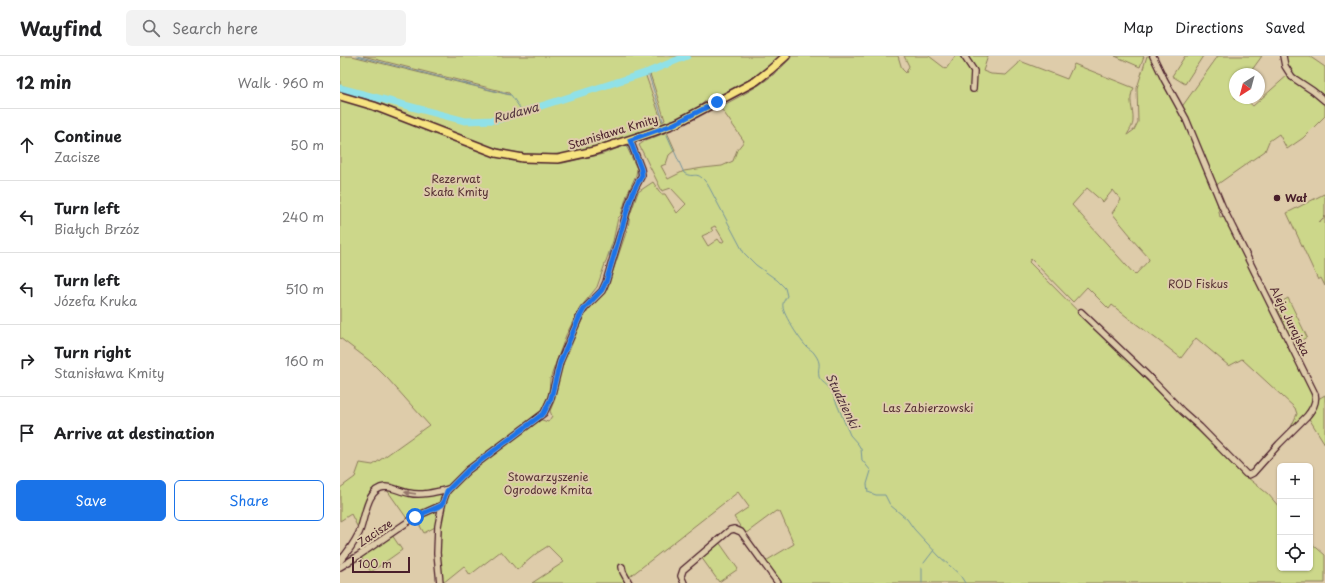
<!DOCTYPE html>
<meta charset="utf-8">
<style>
body{margin:0;font-family:"Playpen Sans",sans-serif;background:#f2f2f2;color:#202124}
.controls{position:absolute;right:12px;bottom:12px;display:grid;overflow:hidden;border-radius:6px;box-shadow:0 1px 3px #0004}
.controls button{width:36px;height:36px;display:grid;place-items:center;padding:0;border:0;border-bottom:1px solid #e0e0e0;background:#fff;color:#202124;font:20px sans-serif}
.compass{position:absolute;left:889px;top:12px;width:36px;height:36px;border-radius:50%;background:#fff;box-shadow:0 1px 3px #0004;rotate:216deg}
.scale{position:absolute;left:12px;bottom:10px;width:58px;box-sizing:border-box;padding-left:4px;border:2px solid #4a1f2b;border-top:0;font-size:11px;line-height:14px;white-space:nowrap;color:#4a1f2b;-webkit-text-stroke:3px #deccaa;paint-order:stroke}
.stop{position:absolute;width:12px;height:12px;margin:-9px;border:3px solid #1a73e8;border-radius:50%;background:#fff}
.stop.end{background:#1a73e8;border-color:#fff;box-shadow:0 1px 4px #0008}
.list{margin:0;padding:0;list-style:none}
h2{display:flex;justify-content:space-between;align-items:center;height:52px;margin:0;padding:0 16px;font-size:17px}
h2 small{font-size:13px;font-weight:400;color:#757577}
.list li{display:grid;grid-template-columns:26px 1fr auto;gap:12px;align-items:center;box-sizing:border-box;height:72px;padding:0 16px;border-top:1px solid #e0e0e0}
.list b{display:block;font-size:15px;white-space:nowrap}
.list p{margin:0;font-size:13px;white-space:nowrap;color:#757577}
.list em{font-size:13px;font-style:normal;color:#757577}
.actions{display:flex;gap:8px;padding:12px 16px}
.actions a{flex:1;padding:9px 0;border:1px solid #1a73e8;border-radius:6px;text-align:center;font-size:14px;color:#1a73e8}
.actions .main{background:#1a73e8;color:#fff}
.icon{flex:none;width:22px;height:22px;fill:none;stroke:currentColor;stroke-width:2;stroke-linecap:round;stroke-linejoin:round}
.map{position:relative;flex:none;width:985px;height:527px;overflow:hidden}
header{display:flex;align-items:center;gap:24px;box-sizing:border-box;height:56px;padding:0 20px;background:#fff;border-bottom:1px solid #e0e0e0}
header strong{font-size:19px}
nav{display:flex;gap:22px;margin-inline-start:auto;font-size:14px}
.search{width:280px;height:36px;background:#f2f2f2;display:flex;align-items:center;gap:10px;box-sizing:border-box;padding:0 14px;border-radius:6px;color:#757577;font-size:15px}
main{display:flex}
aside{flex:1;background:#fff}
.map>svg:first-child{display:block}
</style>
<header>
<strong>Wayfind</strong>
<div class="search"><svg class="icon" aria-label="search" viewBox="0 0 24 24"><circle cx="10" cy="10" r="6"/><path d="M15 15l6 6"/></svg>Search here</div>
<nav><a>Map</a><a>Directions</a><a>Saved</a></nav>
</header>
<main>
<aside>
<h2>12 min<small>Walk · 960 m</small></h2>
<ul class="list">
<li><svg class="icon" aria-label="ahead" viewBox="0 0 24 24"><path d="M12 20V5M6 11l6-6 6 6"/></svg><div><b>Continue</b><p>Zacisze</p></div><em>50 m</em></li>
<li><svg class="icon" aria-label="left" viewBox="0 0 24 24"><path d="M17 20v-9H6M10 6l-5 5 5 5"/></svg><div><b>Turn left</b><p>Białych Brzóz</p></div><em>240 m</em></li>
<li><svg class="icon" aria-label="left" viewBox="0 0 24 24"><path d="M17 20v-9H6M10 6l-5 5 5 5"/></svg><div><b>Turn left</b><p>Józefa Kruka</p></div><em>510 m</em></li>
<li><svg class="icon" aria-label="right" viewBox="0 0 24 24"><path d="M7 20v-9h11M14 6l5 5-5 5"/></svg><div><b>Turn right</b><p>Stanisława Kmity</p></div><em>160 m</em></li>
<li><svg class="icon" aria-label="arrive" viewBox="0 0 24 24"><path d="M6 21V4h12l-3 4 3 4H6"/></svg><div><b>Arrive at destination</b></div></li>
</ul>
<div class="actions"><a class="main">Save</a><a>Share</a></div>
</aside>
<div class="map">
<svg width="985" height="527" viewBox="0 0 985 527">
<rect width="100%" height="100%" fill="#deccaa"/>
<filter id="ink" filterUnits="userSpaceOnUse"><feTurbulence type="fractalNoise" baseFrequency=".025" numOctaves="2"/><feDisplacementMap in="SourceGraphic" scale="8" xChannelSelector="R" yChannelSelector="G"/><feConvolveMatrix kernelMatrix="1 2 1 2 8 2 1 2 1" color-interpolation-filters="sRGB"/></filter>
<g filter="url(#ink)">
<g fill="#ccd78a" stroke="#8b7b5a" fill-rule="evenodd">
<path d="M0,0H12L170,39L169,37L23,0H441L428,11L406,26L385,38L368,43L356,53L340,61L294,79L244,94C184,108 139,89 85,65C67,57 47,50 28,43L11,38L13,33L0,29ZM310,18L325,64L322,66L306,20Z"/>
<path d="M452,0H558L562,13L566,17L569,10L564,0H589L606,13L615,0H622L631,12L632,23L635,24V15L626,0H648L643,15L651,18L666,19L678,8L680,5L727,23L734,8L794,32C787,43 794,54 793,65C793,70 789,75 787,79L794,74L798,66L797,32L807,0H811L820,18L837,50L870,125V129L877,146L880,161L885,160L950,292L949,294L952,298L954,300C959,311 976,338 971,349C968,358 960,365 954,372L951,371L957,358L955,352L902,303L889,310L856,282L841,302C819,284 795,268 772,249L769,253L747,231L733,246L691,203L689,206L829,347L903,418L928,438L940,452V512H970V486L985,499V527H440L424,506L454,488L440,456L436,455L405,478L394,461L409,451L398,436L288,522L284,514L283,510L280,508V513L287,527H192L224,506L208,490L197,497L177,514L161,495L130,519L124,510L103,527L100,499L102,458L109,435L127,419L199,363L208,366L212,360L210,355L214,345L216,327L223,306L233,282L243,262L250,252L266,235L288,171L290,159L298,136L313,126L321,138H325L337,157L346,148L331,132L322,135L299,89L305,85L327,76L335,94L329,99L326,108L321,110L328,123L344,115L363,112L382,110L393,105L397,94L404,85L380,51C406,37 433,24 452,0ZM747,132L763,146L773,134L781,144L772,157L791,180L790,181L808,201L809,204L795,219L732,149ZM375,170L384,185L381,187L378,183L368,190L362,180L373,175L371,172Z"/>
<path d="M775,0H804L800,11Z"/>
<path d="M845,0H863L845,28L832,20Z"/>
<path d="M878,0H922L909,18H895V42H904L913,50L949,18L983,45L985,49V60L963,82L947,93L939,78L929,85L925,95L875,130L841,52Z"/>
<path d="M945,0H969L985,11V43L949,14Z"/>
<path d="M0,42H6L182,105L223,107L263,98L286,89L297,113L296,119L287,139L281,159L278,162L273,185L257,231L240,252L226,279L210,323L209,338L201,356L123,415L106,433L99,450L68,464L47,434L43,433L33,440L23,473L9,491L18,472L11,458L0,465V432L15,421L20,407L33,409L89,369L48,323L30,305L0,282Z"/>
<path d="M984,138L985,142V160L979,166L983,164L985,161V230L981,222L978,224L947,157Z"/>
<path d="M948,242L967,281L952,290L933,251Z"/>
<path d="M985,339V388L968,361L978,343Z"/>
<path d="M98,453L97,470L84,477L76,463Z"/>
<path d="M52,479L62,494L31,516L20,500Z"/>
<path d="M379,486L398,513L379,526L361,501Z"/>
</g>
<g fill="none" stroke-linecap="round" stroke-linejoin="round">
<g stroke="#74939c" stroke-width="1">
<path d="M17,0L171,39L182,55"/>
<path d="M308,16L323,65"/>
<path d="M327,79L344,117C355,124 356,112 368,129L404,197L416,209L437,224L445,232L447,240C445,243 442,247 443,251C443,258 461,286 467,291C469,293 472,294 474,297C483,309 477,310 479,321C481,326 488,329 491,334L510,379L518,388L521,393L522,404L531,415L527,428L528,436L536,439H545L550,449L567,463L574,473L599,500L620,519L625,527"/>
<path d="M287,89L296,108"/>
<path d="M293,131L298,119V113"/>
<path d="M280,168L286,147L289,139"/>
<path d="M269,200L279,171"/>
<path d="M584,507L594,494"/>
<path d="M582,527V512"/>
</g>
<path stroke="#90e1e8" stroke-width="7" d="M0,32L125,65L157,64L308,16L347,0"/>
<g stroke="#4a1f2b" stroke-width="8">
<g id="minor">
<path d="M624,0L634,15L633,33"/>
<path d="M943,0L945,10L952,21L973,35L985,45"/>
<path d="M741,256L810,322L842,355L860,371L906,418L909,419L913,417L939,388L967,360C972,354 977,347 975,338L882,150L846,63L824,23L813,0"/>
<path d="M0,505C8,496 14,487 19,477C25,464 26,432 45,431C53,431 61,436 69,437C81,440 96,436 108,433"/>
<path d="M0,511L18,500L75,461L102,449"/>
<path d="M282,511L283,516L289,527"/>
<path d="M100,527L97,497L98,470L102,449L107,435L128,414L204,357L211,342L220,306L239,262L244,253L262,235L266,226L289,148L293,136L302,119L301,113L290,84"/>
<path d="M344,527L341,520L343,514L390,474L394,473L401,476L438,527"/>
</g>
</g>
<g stroke="#4a1f2b" stroke-width="10">
<path id="major" d="M0,40L34,50L156,97L183,102L218,103L254,95L313,76L337,67L416,25L430,14L446,0"/>
</g>
<use href="#minor" stroke="#deccaa" stroke-width="5.5"/>
<use href="#major" stroke="#f6e381" stroke-width="7"/>
</g>
<defs><path id="oneway-solid" d="M-6-.8H1V-3.2L6.5 0L1 3.2V.8H-6Z"/></defs>
<use fill="#94766a" href="#oneway-solid" transform="translate(70 437) rotate(-172)"/>
</g>
<g fill="none" stroke-linecap="round" stroke-linejoin="round" filter="url(#ink)">
<path stroke="#1a73e8" stroke-width="5" d="M75,461L102,449L107,435L128,414L204,357L211,342L220,306L239,262L244,253L262,234L266,226L289,148L293,136L302,119L301,113L290,84L332,69L377,46"/>
</g>
<circle fill="#4a1f2b" stroke="#deccaa" stroke-width="1.5" cx="937" cy="142" r="4"/>
<g text-anchor="middle" stroke-width="4" stroke-linejoin="round" paint-order="stroke">
<g font-size="11" fill="#4a1f2b" stroke="#deccaa">
<text transform="translate(273 76) rotate(-17)" y="4">Stanisława Kmity</text>
<text transform="translate(950 265) rotate(64)" y="4">Aleja Jurajska</text>
<text transform="translate(35 477) rotate(-34)" y="4">Zacisze</text>
</g>
<g font-size="11" fill="#573134" stroke="#deccaa">
<text x="116" y="127">Rezerwat<tspan x="116" dy="13">Skała Kmity</tspan></text>
<text x="858" y="232">ROD Fiskus</text>
<text x="588" y="356">Las Zabierzowski</text>
<text x="208" y="425">Stowarzyszenie<tspan x="208" dy="13">Ogrodowe Kmita</tspan></text>
</g>
<g font-size="11" font-weight="bold" fill="#4a1f2b" stroke="#deccaa" text-anchor="start">
<text x="945" y="146">Wał</text>
</g>
<g font-size="12" font-style="italic" fill="#51323e" stroke="#deccaa">
<text transform="translate(176 57) rotate(-15)" y="4">Rudawa</text>
<text transform="translate(502 345) rotate(64)" y="4">Studzienki</text>
</g>
</g>
</svg>
<div class="controls">
<button>+</button>
<button>−</button>
<button><svg class="icon" aria-label="locate" viewBox="0 0 24 24"><circle cx="12" cy="12" r="6"/><path d="M12 2v4M12 18v4M2 12h4M18 12h4"/></svg></button>
</div>
<svg class="compass" viewBox="-18 -18 36 36"><path d="M0-13l5 13h-10z" fill="#e53935"/><path d="M0 13l5-13h-10z" fill="#757577"/></svg>
<div class="scale">100 m</div>
<div class="stop" style="left:75px;top:461px"></div>
<div class="stop end" style="left:377px;top:46px"></div>
</div>
</main>
